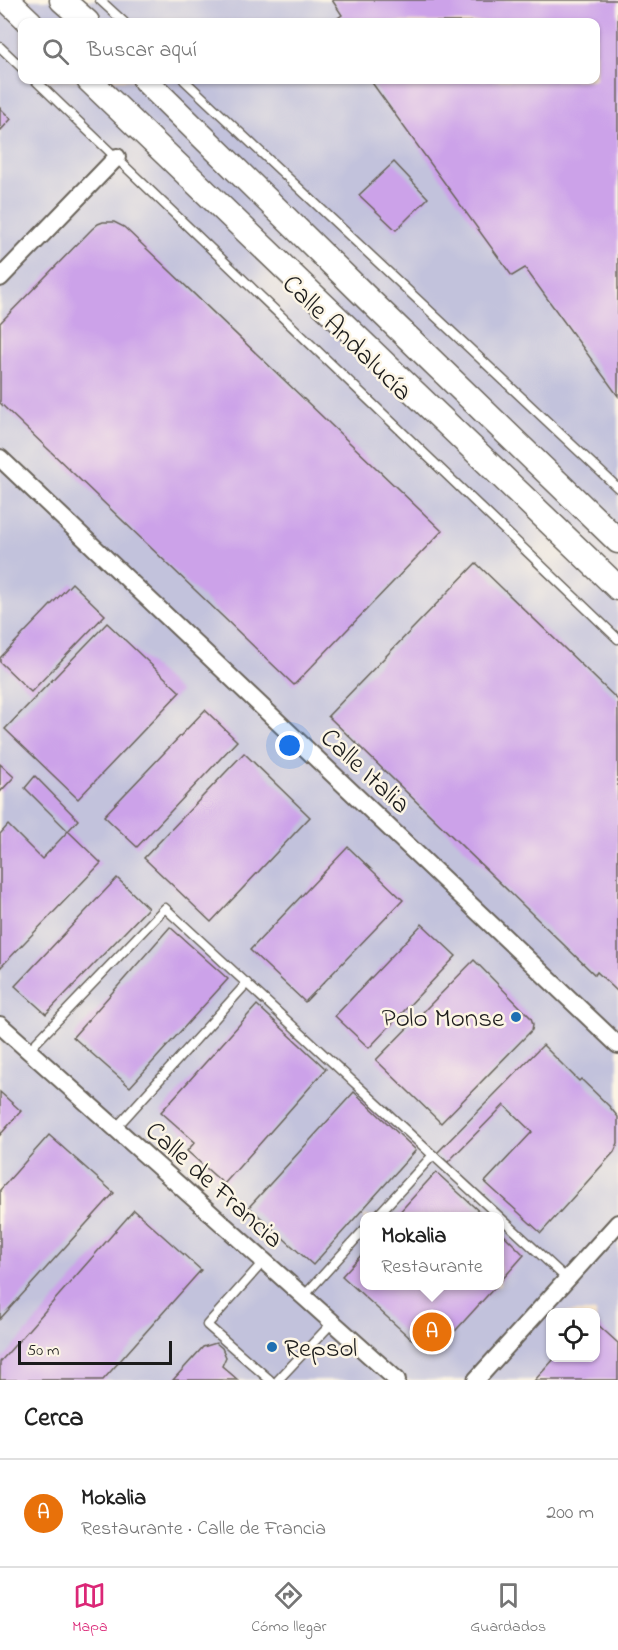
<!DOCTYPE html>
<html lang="es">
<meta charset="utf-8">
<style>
body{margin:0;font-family:"Indie Flower",sans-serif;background:#f6f6f6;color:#222}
.controls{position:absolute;right:18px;bottom:18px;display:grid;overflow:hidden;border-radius:12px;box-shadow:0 2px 4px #0004}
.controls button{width:54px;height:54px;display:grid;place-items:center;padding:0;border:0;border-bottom:2px solid #e0e0e0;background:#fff;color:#222;font:30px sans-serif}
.scale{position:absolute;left:18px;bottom:15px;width:154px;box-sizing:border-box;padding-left:6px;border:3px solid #1c1c1c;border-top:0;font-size:16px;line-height:21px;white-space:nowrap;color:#1c1c1c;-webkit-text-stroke:4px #fcf5e5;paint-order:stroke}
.you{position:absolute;left:290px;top:746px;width:21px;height:21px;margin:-15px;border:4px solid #fff;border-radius:50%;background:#1a73e8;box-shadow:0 0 0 9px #1a73e833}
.badge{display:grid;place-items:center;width:39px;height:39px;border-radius:50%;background:#db2777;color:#fff;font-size:20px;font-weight:700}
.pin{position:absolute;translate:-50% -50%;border:3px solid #fff;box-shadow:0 2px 6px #0006}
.popup{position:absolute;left:360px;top:1212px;width:144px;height:78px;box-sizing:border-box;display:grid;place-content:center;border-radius:12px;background:#fff;filter:drop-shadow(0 2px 4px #0005);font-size:20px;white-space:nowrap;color:#767676}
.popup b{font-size:22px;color:#222}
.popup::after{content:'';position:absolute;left:50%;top:100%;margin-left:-12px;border:12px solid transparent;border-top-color:#fff}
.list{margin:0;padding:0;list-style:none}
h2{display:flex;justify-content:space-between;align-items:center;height:78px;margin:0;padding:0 24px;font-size:26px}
h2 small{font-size:20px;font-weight:400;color:#767676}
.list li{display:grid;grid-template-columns:39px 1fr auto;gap:18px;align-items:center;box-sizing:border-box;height:108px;padding:0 24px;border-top:2px solid #e0e0e0}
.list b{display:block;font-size:22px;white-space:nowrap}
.list p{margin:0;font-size:20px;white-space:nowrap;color:#767676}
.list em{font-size:20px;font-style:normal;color:#767676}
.icon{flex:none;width:33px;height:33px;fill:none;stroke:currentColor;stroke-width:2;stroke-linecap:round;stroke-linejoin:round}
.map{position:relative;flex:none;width:618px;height:1380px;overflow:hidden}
.search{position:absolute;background:#fff;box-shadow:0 2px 4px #0004;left:18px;right:18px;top:18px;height:66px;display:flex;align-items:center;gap:15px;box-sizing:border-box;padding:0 21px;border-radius:12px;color:#767676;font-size:22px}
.sheet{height:186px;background:#fff}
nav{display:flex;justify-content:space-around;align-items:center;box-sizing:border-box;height:84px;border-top:2px solid #e0e0e0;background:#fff;font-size:16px;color:#767676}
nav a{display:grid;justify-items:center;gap:3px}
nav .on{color:#db2777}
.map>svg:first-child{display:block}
</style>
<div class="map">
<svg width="618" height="1380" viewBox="0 0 618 1380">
<rect width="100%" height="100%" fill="#fcf5e5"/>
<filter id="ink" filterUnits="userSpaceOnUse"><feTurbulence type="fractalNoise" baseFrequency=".0167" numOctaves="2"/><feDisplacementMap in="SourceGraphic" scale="12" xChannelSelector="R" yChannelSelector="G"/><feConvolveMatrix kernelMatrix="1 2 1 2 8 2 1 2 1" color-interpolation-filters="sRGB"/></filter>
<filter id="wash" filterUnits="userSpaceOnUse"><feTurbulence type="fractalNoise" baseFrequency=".008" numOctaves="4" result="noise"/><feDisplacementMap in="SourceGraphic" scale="24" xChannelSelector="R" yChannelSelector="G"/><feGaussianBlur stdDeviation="1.35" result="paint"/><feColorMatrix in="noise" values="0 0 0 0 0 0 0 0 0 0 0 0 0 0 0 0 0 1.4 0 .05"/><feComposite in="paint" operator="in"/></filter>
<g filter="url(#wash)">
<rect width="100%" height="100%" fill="#f6e4cb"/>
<path fill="#c2c2dc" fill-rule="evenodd" d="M0,0H618V1380H0ZM22,22H596V80H22ZM364,1216H500V1286H364ZM550,1312H596V1358H550Z"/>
<g id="blocks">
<g fill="#cca2e9">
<path d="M332,0H618V396L525,268L512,276L370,80H596V22H332L342,15Z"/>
<path d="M0,108L11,119L0,131Z"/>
<path d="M394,162L428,198L396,230L359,195Z"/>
<path d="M103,222H114L124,227L442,531L294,685L0,403V323L92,229L98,224Z"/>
<path d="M476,563L618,700V992L597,972L595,975L328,716Z"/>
<path d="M72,583L105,615L31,692L0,662V658Z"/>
<path d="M107,623L180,692L78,799L5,729Z"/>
<path d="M205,710L237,741L137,847L104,816Z"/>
<path d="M244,753L310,817L211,922L144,858Z"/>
<path d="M0,764L14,777L0,792Z"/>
<path d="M35,776L78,820L68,831L25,788Z"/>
<path d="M8,825L42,859L68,831L101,863L0,968V834Z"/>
<path d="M348,847L403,900L305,1002L250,950Z"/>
<path d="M117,878L148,908L46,1014L15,986Z"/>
<path d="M422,924L456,956L369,1048L335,1016Z"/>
<path d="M170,927L228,979L130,1087L73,1037Z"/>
<path d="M474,960L531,1018L533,1024L532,1030L441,1123L376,1060Z"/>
<path d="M257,1005L326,1069L224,1184L187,1151L195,1142L161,1112Z"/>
<path d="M543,1045L579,1081L581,1079L609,1106L618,1117V1143L614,1152L541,1233L485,1182L532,1132L504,1105L447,1163L437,1153Z"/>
<path d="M0,1092L21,1111L0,1135Z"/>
<path d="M354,1092L416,1150L313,1265L249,1207Z"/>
<path d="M49,1135L114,1193L0,1319V1190Z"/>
<path d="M436,1172L484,1216H396Z"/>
<path d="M134,1210L201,1270L103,1380H0V1362Z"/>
<path d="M500,1231L524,1255L500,1282Z"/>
<path d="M364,1252V1286H496L446,1341L431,1346L421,1345L410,1338L342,1276Z"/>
<path d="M596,1323L618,1343V1380H535L555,1358H596Z"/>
<path d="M216,1343L222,1348L226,1357L222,1366L238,1380H173L203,1347Z"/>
</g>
</g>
</g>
<g filter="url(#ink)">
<use href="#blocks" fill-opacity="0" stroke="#686259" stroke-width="1.5"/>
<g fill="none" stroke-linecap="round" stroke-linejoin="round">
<g stroke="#686259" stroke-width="11">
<g id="service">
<path d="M100,0L124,22"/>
<path d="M0,47L22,68"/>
<path d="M35,80L618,639"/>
<path d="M184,80L618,488"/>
<path d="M28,1051L165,908L567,1279"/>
<path d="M115,1129L247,983"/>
<path d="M377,1216L433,1155"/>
<path d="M264,1261L207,1325L270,1380"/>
<path d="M304,1296L364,1230"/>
<path d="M278,1380L333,1322"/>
</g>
</g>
<g stroke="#686259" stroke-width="20">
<g id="minor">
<path d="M0,278L117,157"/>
<path d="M0,458L618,1045"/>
<path d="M0,1025L397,1380"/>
<path d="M476,1380L618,1223"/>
</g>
</g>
<g stroke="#686259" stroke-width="27">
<g id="secondary">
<path d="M7,0L30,22"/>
<path d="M62,0L87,22"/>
<path d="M89,80L618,588"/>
<path d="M145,80L366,297L618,541"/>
</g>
</g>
<use href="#service" stroke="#fff" stroke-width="8"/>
<use href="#minor" stroke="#fff" stroke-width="16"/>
<use href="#secondary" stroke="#fff" stroke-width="24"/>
</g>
</g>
<g fill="#1f6fb2" stroke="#fcf5e5" stroke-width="2">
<circle cx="516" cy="1017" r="6"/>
<circle cx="272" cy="1347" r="6"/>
</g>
<g text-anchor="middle" stroke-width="5" stroke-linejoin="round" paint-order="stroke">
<g font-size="27" fill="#1c1c1c" stroke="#fcf5e5">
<text transform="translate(348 337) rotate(44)" y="9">Calle Andalucía</text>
<text transform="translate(366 770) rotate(43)" y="9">Calle Italia</text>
<text transform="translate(215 1184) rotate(42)" y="9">Calle de Francia</text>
</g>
<g font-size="27" fill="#1c1c1c" stroke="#fcf5e5" text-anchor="end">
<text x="504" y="1026">Polo Monse</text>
<text x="284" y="1356" text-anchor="start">Repsol</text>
</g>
</g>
</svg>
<div class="controls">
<button><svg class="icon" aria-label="locate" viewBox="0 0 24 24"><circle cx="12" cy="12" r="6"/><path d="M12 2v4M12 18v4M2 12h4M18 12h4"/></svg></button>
</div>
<div class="scale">50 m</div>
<div class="you"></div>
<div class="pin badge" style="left:432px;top:1332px;background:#e8710a">A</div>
<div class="popup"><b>Mokalia</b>Restaurante</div>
<div class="search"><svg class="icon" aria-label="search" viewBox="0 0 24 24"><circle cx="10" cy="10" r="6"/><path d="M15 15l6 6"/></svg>Buscar aquí</div>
</div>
<section class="sheet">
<h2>Cerca<small></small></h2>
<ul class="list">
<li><span class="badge" style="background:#e8710a">A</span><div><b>Mokalia</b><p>Restaurante · Calle de Francia</p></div><em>200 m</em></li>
</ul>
</section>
<nav>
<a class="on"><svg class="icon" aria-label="map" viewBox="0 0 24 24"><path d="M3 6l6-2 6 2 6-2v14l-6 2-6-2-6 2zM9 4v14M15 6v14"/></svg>Mapa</a>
<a><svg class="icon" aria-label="directions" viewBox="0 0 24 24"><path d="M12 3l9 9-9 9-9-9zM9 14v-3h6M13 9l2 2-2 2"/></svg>Cómo llegar</a>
<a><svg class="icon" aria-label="saved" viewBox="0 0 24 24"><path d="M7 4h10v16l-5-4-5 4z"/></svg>Guardados</a>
</nav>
